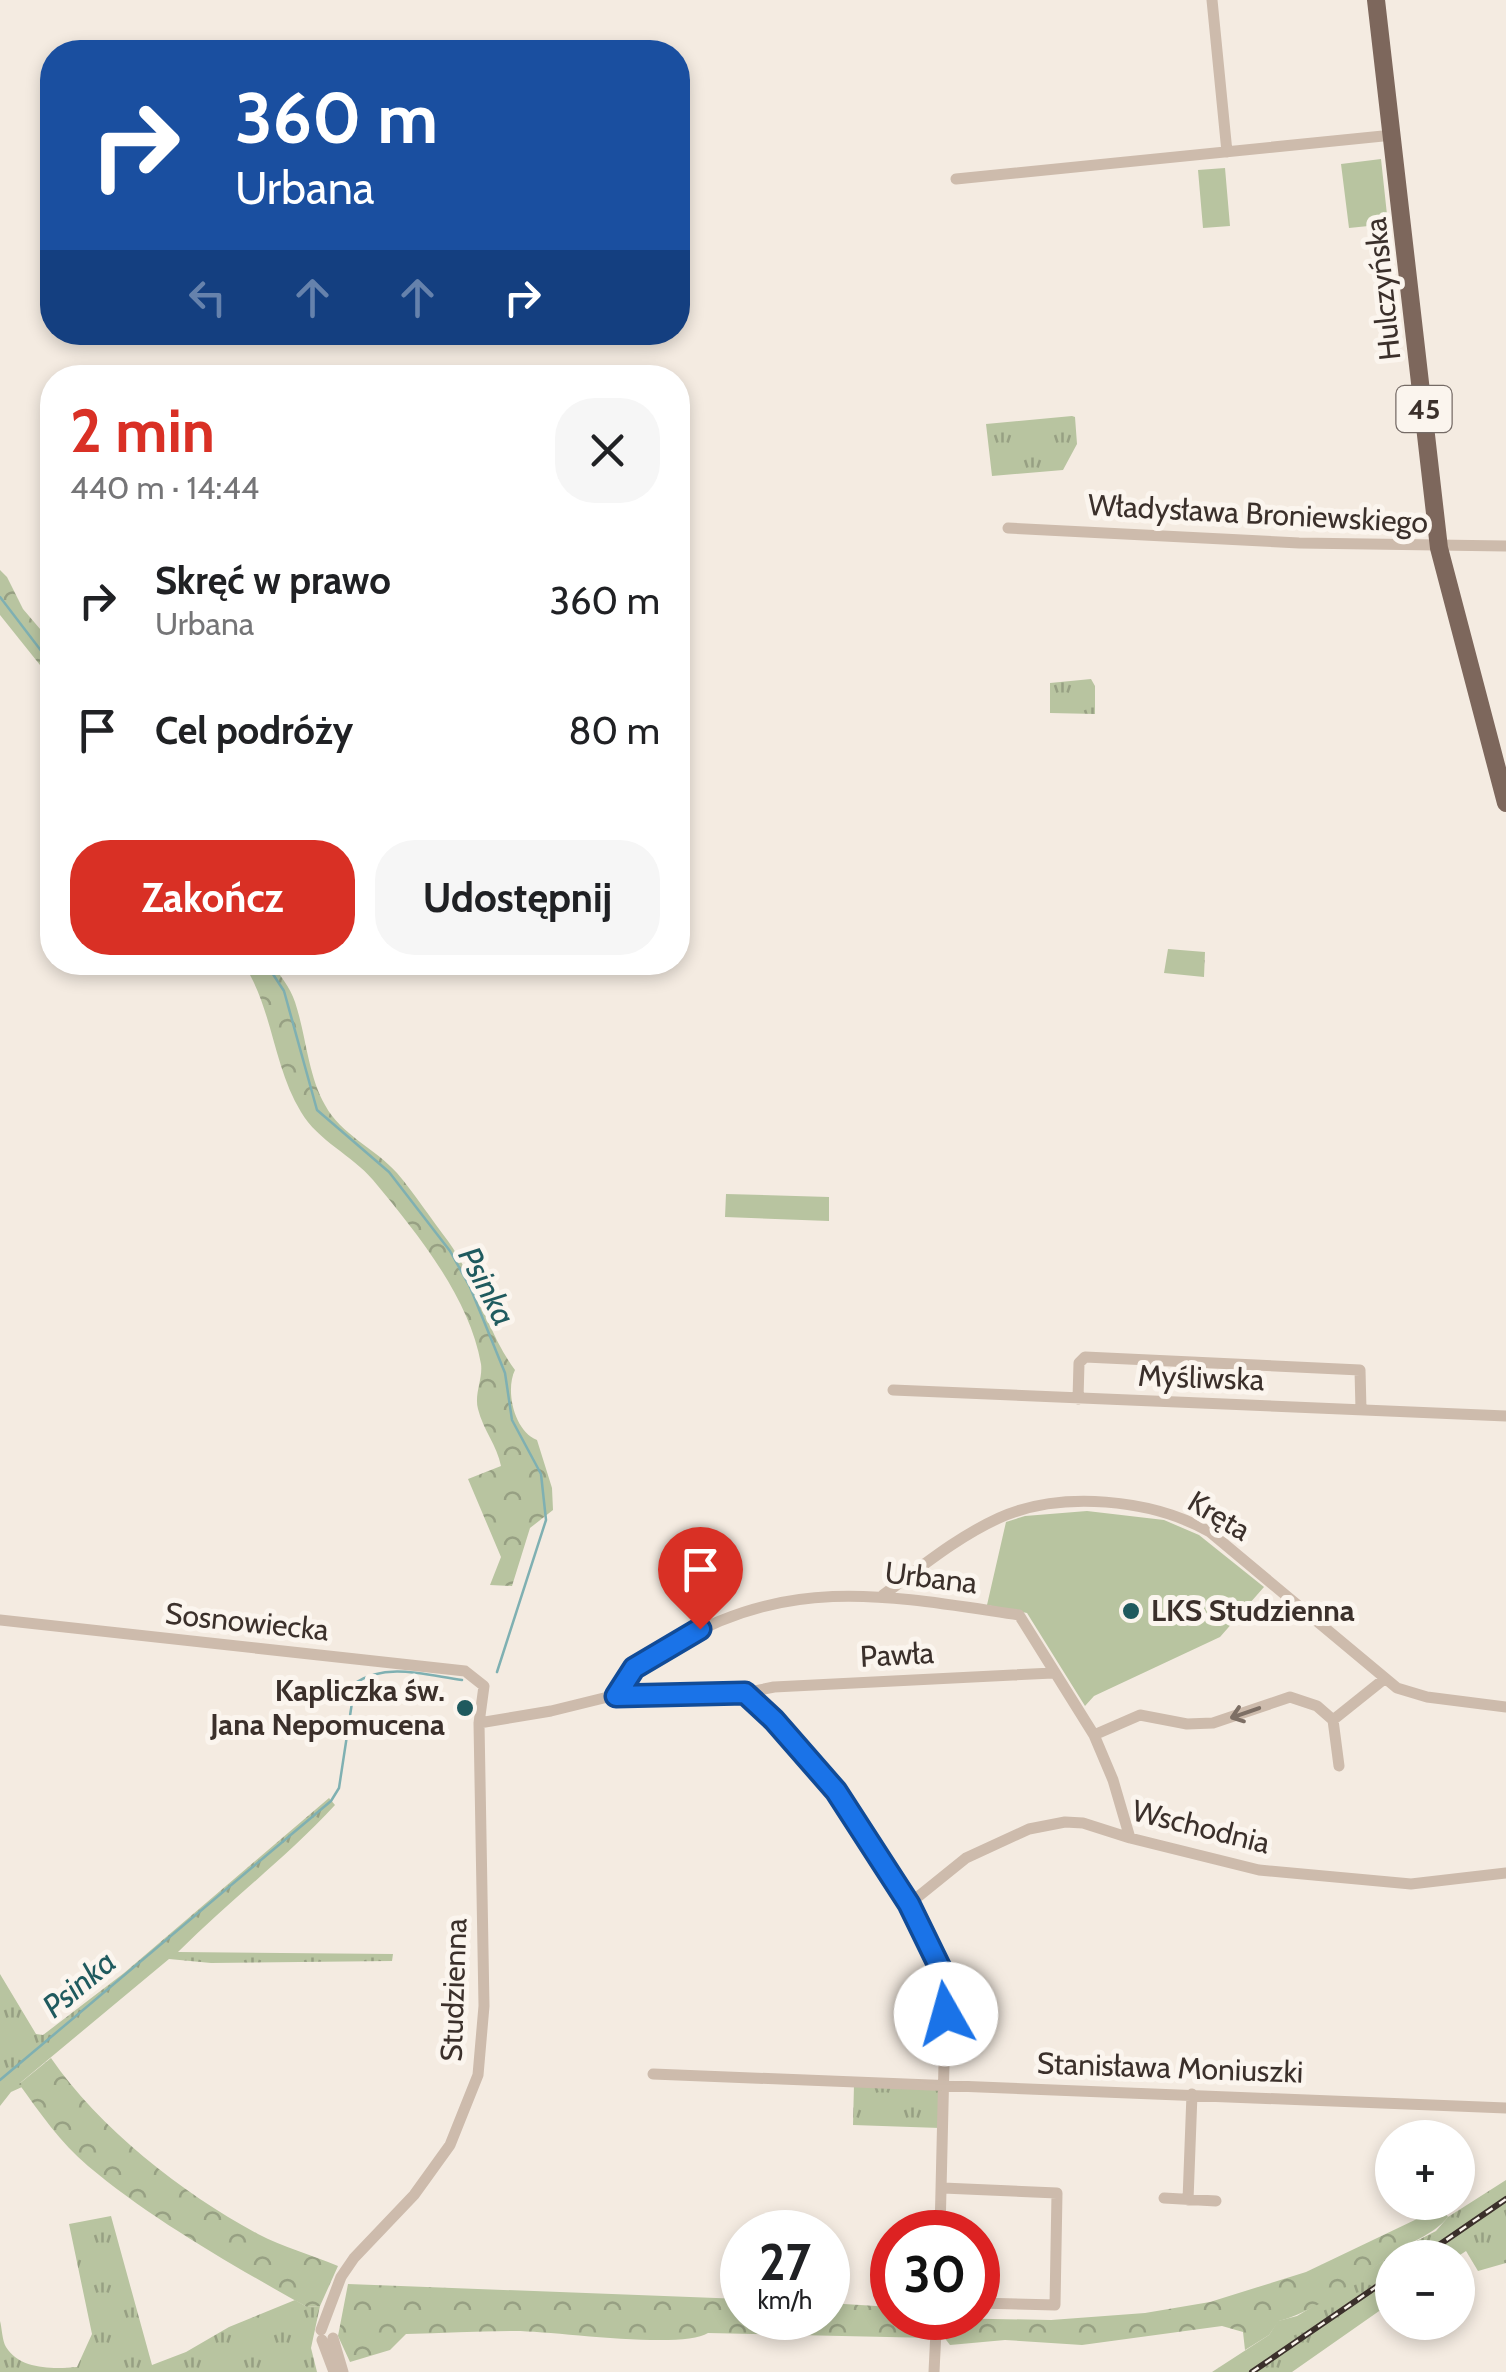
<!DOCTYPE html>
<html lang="pl">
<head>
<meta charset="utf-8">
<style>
  body { margin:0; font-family:Cabin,sans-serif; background:#f6f6f6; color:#202124; height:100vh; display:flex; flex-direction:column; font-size:38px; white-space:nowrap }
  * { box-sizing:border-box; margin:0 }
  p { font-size:32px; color:#757577 }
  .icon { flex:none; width:55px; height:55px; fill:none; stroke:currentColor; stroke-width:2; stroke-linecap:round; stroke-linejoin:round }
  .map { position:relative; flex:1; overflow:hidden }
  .details { position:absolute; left:40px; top:365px; width:650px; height:610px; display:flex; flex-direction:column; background:#fff; border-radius:40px; box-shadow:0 5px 15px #0003 }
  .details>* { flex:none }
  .hud { position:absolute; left:40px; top:40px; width:650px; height:305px; border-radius:40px; box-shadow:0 5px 15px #0003; background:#1a4fa0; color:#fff; overflow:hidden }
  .controls { position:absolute; left:1375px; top:2120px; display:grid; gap:20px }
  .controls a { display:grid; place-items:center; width:100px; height:100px; border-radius:50%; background:#fff; box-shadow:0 5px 15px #0003; font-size:50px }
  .speed { position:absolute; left:720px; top:2210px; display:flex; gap:20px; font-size:50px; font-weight:700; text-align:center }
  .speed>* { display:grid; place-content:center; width:130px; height:130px; border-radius:50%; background:#fff; box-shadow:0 5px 15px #0003; line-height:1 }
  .speed small { font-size:25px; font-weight:400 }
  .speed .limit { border:15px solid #d22; background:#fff; color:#111 }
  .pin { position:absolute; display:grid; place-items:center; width:85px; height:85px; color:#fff; margin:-102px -42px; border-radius:50% 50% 50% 0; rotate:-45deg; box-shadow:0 0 10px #0007 }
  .pin .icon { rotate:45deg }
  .me { position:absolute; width:110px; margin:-55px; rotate:353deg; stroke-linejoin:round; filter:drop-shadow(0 0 8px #0008) }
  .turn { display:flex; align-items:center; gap:35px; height:210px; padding:0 30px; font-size:45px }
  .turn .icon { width:130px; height:130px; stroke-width:2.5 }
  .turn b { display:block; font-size:70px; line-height:85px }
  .lanes { display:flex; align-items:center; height:95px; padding:0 30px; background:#0003; justify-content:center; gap:50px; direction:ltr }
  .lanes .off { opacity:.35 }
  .round { display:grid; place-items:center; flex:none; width:105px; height:105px; border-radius:40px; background:#f6f6f6 }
  .overview { display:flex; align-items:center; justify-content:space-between; height:170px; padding:0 30px }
  h1 { font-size:60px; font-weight:700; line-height:75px; color:#d93025 }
  .primary-button { display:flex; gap:20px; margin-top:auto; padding:20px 30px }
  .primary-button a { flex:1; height:115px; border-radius:40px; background:#d93025; color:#fff; font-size:40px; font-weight:700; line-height:115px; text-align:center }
  .primary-button a+a { background:#f6f6f6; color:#202124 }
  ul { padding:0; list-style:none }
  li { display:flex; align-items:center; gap:30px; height:130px; padding:0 30px }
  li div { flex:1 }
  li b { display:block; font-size:38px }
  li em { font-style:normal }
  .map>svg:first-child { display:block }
  .grass { fill:url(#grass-tufts) }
  .forest { fill:url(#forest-crowns) }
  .garden { fill:#b8c4a0 }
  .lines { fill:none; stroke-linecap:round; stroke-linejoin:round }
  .stream { stroke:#7fb0b2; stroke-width:2.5 }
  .street { stroke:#cdbbac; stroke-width:11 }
  .primary { stroke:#7d675c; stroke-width:18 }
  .rail-casing { stroke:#3b302b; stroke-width:6 }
  .rail { stroke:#fbf5ee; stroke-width:2.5; stroke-dasharray:8; stroke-linecap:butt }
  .oneway { stroke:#7d6f65 }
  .route-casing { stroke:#114b97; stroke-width:25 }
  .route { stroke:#1a73e8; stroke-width:18 }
  .poi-dot { fill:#1f5a5e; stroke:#fbf5ee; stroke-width:4 }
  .labels { text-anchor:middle; stroke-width:10; stroke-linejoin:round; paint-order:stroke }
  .shield { fill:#fbf5ee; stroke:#756b66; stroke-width:2.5 }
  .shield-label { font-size:28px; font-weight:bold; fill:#3b302b }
  .street-label { font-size:30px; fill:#3b302b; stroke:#fbf5ee }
  .poi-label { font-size:30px; font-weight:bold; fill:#3b302b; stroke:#fbf5ee; text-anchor:start }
  .water-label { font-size:32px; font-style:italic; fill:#1f5a5e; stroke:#fbf5ee }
</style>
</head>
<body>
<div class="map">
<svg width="1506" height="2372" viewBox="0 0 1506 2372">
  <defs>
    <pattern id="grass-tufts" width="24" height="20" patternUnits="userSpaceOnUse" patternTransform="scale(2.5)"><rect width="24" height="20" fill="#b8c4a0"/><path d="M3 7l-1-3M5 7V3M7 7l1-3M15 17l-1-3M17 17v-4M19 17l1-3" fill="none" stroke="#97a083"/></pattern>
    <pattern id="forest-crowns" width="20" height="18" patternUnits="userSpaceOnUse" patternTransform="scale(2.5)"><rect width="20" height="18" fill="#b8c4a0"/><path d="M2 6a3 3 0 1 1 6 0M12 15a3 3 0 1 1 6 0" fill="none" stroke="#97a083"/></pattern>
  </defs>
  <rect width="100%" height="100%" fill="#f4ebe1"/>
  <path class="grass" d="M1072,416L1075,417L1077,444L1063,470L992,476L986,424Z
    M1091,679L1095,686V714L1050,713V683Z
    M1168,949L1205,952L1204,977L1164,973Z
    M329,1798L335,1805C286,1858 229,1901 178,1952L393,1954L392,1961L211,1963L169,1959L20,2083L22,2087L11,2092L0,2106V1974L36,2034L43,2035L124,1973Z
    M854,2084L942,2088L940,2128L853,2125Z
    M1506,2180V2263L1478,2271L1466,2251L1457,2257L1392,2258V2302L1292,2372H1212L1269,2335L1278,2321L1297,2316L1329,2297L1399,2250L1436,2231L1448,2217Z
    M111,2216L152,2365L186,2352L229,2327L295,2300L307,2307L320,2306L311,2348L317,2372H0V2321C2,2328 2,2340 6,2347C20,2370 54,2369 77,2367L92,2334L69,2224Z"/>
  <path class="forest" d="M0,570L7,577L23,609L52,643V680L0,615Z
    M243,963H271C280,975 290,987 295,1002C306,1035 308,1075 325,1105C341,1135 375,1148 397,1173C415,1194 431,1219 448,1241C477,1281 486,1331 515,1370C505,1390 514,1431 537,1440L552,1488L553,1510L530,1528L512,1586L490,1585L501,1557L468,1479L501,1466C497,1445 483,1430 478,1409C474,1394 483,1379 481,1364C469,1296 416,1232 373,1180C352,1155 318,1141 301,1112C273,1066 273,1009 243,963Z
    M51,2058C99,2128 183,2194 258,2234C283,2247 312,2255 338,2266L320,2306L307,2307C235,2267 151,2219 88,2166C60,2142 40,2113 19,2084Z
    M1442,2207L1448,2217C1433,2235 1415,2239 1396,2252C1359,2277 1322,2309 1279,2321L1269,2335L1245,2350L1243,2332L1222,2326L1082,2345L1005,2340L950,2345L940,2332L941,2318L1051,2320L1145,2313L1210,2302L1306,2272Z
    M348,2284L742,2299V2318H828V2303L892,2307V2318H933V2338L708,2333C682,2350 554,2331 515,2331C479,2331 443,2333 406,2334L390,2350L350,2362L338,2336Z"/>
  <path class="garden" d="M1381,159L1388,224L1349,228L1341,164Z
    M1225,168L1230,226L1203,228L1198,170Z
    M726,1194L829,1197V1221L725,1217Z
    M1087,1511L1164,1520L1199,1535L1264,1587L1220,1637L1094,1696L1085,1706L1027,1613L987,1605L1006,1522L1025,1516Z"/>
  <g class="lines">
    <path class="stream" d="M0,597L52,665
      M265,962L284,991L317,1110L389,1172L450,1251L470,1287L505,1373L512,1420L541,1474L546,1520L497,1672
      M0,2080L331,1801L339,1788L355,1683C387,1662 426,1675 462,1680"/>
    <path class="street" d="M1212,0L1227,152
      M956,179L1393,135
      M1008,528L1299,543L1506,546
      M893,1390L1506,1416
      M1078,1399L1079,1363L1085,1357L1360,1370L1361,1410
      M883,1595C920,1568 957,1537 999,1518C1061,1490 1152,1499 1210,1532L1397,1688L1427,1697L1506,1707
      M0,1620L465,1671L484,1686L479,1723L484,2006L478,2075L450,2145L414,2195L354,2258L341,2277L321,2330
      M745,1693L774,1720L836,1791L909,1904L946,1980L940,2232
      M616,1695C636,1666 648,1660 678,1642C792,1574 897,1597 1019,1615L1094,1735L1113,1780L1130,1838
      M479,1723L551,1711L616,1695L745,1693L774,1687L1053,1673
      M1094,1735L1140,1715L1187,1724L1213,1723L1290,1697L1317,1706L1333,1720
      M1339,1766L1333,1720L1383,1680
      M909,1904L966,1858L1029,1829L1065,1822L1083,1823L1130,1838L1259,1870L1411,1884L1506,1873
      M653,2074L1506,2108
      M943,2188L1057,2193L1055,2305L978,2303
      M1164,2198L1216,2201
      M1188,2200L1192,2094
      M936,2321L937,2318
      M333,2338L343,2372
      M322,2340L334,2372
      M934,2372L936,2331"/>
    <path class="primary" d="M1376,0L1439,548L1506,803"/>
    <defs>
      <path id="rail" d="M1420,2258L1506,2199
        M1252,2372L1392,2276"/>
    </defs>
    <use href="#rail" class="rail-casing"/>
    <use href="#rail" class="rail"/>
  </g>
  <defs><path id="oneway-shaft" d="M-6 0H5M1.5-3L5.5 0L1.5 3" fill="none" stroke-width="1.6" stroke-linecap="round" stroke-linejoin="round" transform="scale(2.5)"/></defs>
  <use class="oneway" href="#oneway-shaft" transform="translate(1245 1713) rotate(161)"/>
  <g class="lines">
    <defs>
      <path id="route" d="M700,1629L634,1668L616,1696L745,1693L774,1720L836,1791L909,1904L946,1980V2014"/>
    </defs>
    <use href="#route" class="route-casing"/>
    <use href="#route" class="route"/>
  </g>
  <g class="poi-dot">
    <circle cx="1131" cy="1611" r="10"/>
    <circle cx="465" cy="1708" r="10"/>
  </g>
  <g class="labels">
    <rect class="shield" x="1396.5" y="386" width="55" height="46" rx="8"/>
    <g class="shield-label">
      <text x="1424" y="419">45</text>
    </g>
    <g class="street-label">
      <text transform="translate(1383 289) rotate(-96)" y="10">Hulczyńska</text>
      <text transform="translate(1258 514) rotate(3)" y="10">Władysława Broniewskiego</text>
      <text transform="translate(1201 1378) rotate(2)" y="10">Myśliwska</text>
      <text transform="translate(1219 1516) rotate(31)" y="10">Kręta</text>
      <text transform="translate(931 1578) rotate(7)" y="10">Urbana</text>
      <text transform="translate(247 1622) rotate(6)" y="10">Sosnowiecka</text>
      <text transform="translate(897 1655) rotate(-3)" y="10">Pawła</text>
      <text transform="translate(1201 1827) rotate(14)" y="10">Wschodnia</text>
      <text transform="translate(454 1990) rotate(-88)" y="10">Studzienna</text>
      <text transform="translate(1170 2068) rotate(2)" y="10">Stanisława Moniuszki</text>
    </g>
    <g class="poi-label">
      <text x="1151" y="1621">LKS Studzienna</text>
      <text x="445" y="1701" text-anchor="end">Kapliczka św.<tspan x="445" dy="34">Jana Nepomucena</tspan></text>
    </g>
    <g class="water-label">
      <text transform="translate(487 1286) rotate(62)" y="11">Psinka</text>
      <text transform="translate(79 1984) rotate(-40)" y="11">Psinka</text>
    </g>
  </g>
</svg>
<div class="controls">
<a>+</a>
<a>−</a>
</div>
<div class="speed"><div>27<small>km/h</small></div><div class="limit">30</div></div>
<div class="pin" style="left:700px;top:1629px;background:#d93025"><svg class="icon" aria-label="arrive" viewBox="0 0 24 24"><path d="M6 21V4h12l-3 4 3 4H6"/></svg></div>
<svg class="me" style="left:946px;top:2014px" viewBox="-20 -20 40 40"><circle r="19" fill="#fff"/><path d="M0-13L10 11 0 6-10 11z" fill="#1a73e8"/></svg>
<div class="hud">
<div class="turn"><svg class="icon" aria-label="right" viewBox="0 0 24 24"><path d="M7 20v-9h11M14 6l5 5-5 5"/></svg><div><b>360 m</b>Urbana</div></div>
<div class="lanes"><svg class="icon off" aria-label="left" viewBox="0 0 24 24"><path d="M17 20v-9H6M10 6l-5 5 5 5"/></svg><svg class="icon off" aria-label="ahead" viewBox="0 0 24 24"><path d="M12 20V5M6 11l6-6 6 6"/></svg><svg class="icon off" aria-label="ahead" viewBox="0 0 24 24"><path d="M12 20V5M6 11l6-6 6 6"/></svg><svg class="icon" aria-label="right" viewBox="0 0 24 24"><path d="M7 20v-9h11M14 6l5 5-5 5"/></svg></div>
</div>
<section class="details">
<div class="overview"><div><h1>2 min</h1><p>440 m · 14:44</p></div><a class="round"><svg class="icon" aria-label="close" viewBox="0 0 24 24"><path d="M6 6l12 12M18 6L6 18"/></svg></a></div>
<ul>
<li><svg class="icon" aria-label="right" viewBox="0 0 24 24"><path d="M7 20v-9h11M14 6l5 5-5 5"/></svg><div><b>Skręć w prawo</b><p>Urbana</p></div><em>360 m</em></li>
<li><svg class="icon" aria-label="arrive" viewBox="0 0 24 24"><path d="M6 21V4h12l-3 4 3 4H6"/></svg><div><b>Cel podróży</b></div><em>80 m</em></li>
</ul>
<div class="primary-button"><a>Zakończ</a><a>Udostępnij</a></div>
</section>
</div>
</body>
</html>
